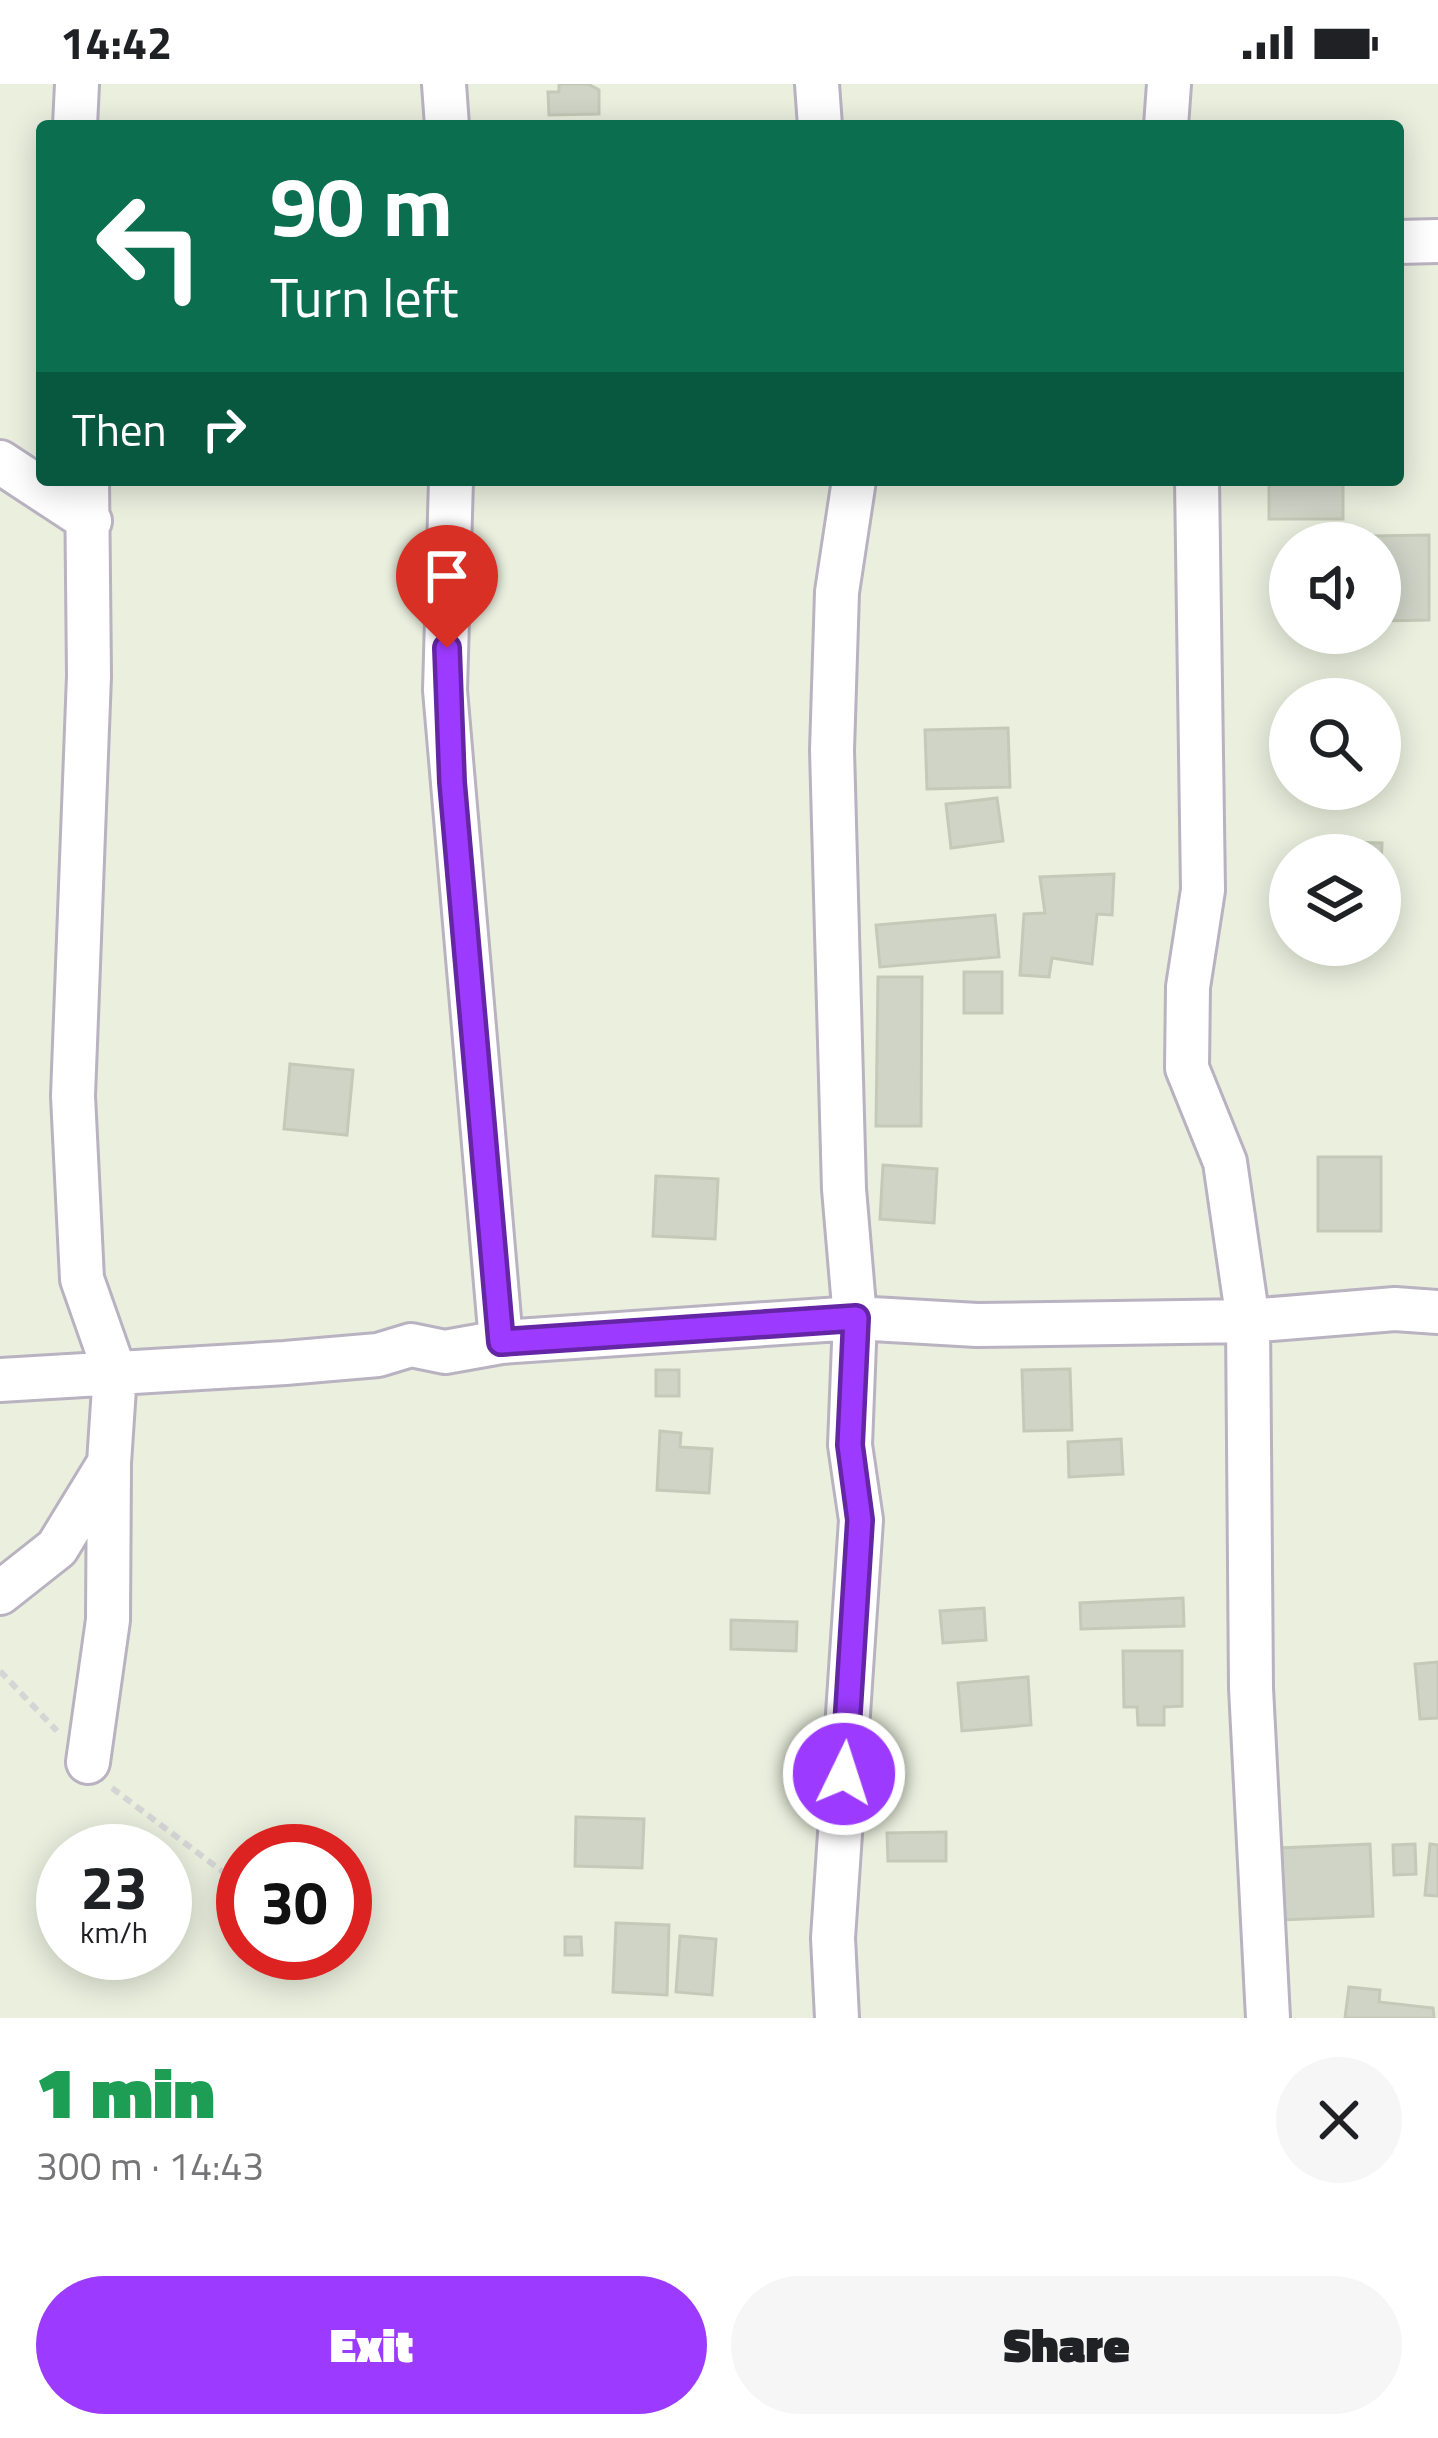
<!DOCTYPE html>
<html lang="en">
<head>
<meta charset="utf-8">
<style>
  body { margin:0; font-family:"Titillium Web",sans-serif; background:#f6f6f6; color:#202124; height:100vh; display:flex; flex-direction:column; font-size:45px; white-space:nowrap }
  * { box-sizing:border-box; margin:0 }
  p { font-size:39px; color:#757577 }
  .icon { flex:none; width:66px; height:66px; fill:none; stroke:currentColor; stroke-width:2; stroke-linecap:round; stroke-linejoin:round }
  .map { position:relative; height:1934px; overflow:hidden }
  .drawer { display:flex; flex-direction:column; background:#fff; flex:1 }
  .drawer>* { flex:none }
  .hud { position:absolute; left:36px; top:36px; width:1368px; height:366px; border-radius:12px; box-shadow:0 6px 30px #0003; background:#0b6e4f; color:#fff; overflow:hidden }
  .controls { position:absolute; left:1269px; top:438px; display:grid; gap:24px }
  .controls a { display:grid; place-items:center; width:132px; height:132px; border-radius:50%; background:#fff; box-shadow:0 6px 30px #0003; font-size:60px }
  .speed { position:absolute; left:36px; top:1740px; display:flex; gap:24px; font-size:60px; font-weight:700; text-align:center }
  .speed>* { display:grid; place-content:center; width:156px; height:156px; border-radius:50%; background:#fff; box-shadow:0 6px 30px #0003; line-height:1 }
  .speed small { font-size:30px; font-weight:400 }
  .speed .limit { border:18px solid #d22; background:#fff; color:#111 }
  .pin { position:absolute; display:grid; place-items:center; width:102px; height:102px; color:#fff; margin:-123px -51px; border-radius:50% 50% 50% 0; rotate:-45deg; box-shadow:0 0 12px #0007 }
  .pin .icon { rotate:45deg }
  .me { position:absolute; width:132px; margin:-66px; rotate:4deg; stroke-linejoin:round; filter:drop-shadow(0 0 9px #0008) }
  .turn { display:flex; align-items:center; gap:42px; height:252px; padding:0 36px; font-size:54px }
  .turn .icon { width:156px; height:156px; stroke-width:2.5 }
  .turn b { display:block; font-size:84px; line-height:102px }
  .then { display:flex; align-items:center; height:114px; padding:0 36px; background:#0003; gap:24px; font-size:45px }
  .round { display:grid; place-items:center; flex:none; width:126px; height:126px; border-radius:63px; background:#f6f6f6 }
  .summary { display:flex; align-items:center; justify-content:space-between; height:204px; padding:0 36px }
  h1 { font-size:72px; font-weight:800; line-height:90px; color:#1e9e55 }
  .primary-button { display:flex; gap:24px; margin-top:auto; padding:24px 36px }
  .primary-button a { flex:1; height:138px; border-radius:72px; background:#9c3bff; color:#fff; font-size:48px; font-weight:800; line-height:138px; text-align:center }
  .primary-button a+a { background:#f6f6f6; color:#202124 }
  .status { display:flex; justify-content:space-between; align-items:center; height:84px; padding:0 60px; background:#fff; direction:ltr }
  .status svg { height:33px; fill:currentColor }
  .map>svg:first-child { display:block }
  .building { fill:#d0d4c7; stroke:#c4cab7; stroke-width:3 }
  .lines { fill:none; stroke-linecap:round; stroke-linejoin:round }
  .minor-casing { stroke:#b9b2c1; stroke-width:48 }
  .path { stroke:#d5d5d5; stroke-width:6; stroke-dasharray:9 6; stroke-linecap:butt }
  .minor { stroke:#fff; stroke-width:42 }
  .route-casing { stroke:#6526a6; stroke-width:30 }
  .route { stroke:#9c3bff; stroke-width:21 }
</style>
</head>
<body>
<div class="status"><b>14:42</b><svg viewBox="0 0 49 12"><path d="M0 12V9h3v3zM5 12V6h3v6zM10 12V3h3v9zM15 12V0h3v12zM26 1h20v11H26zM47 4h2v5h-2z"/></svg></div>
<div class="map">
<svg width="1438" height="1934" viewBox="0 0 1438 1934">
  <rect width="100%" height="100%" fill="#eaefde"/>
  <path class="building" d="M559,0H588L599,6V30L549,31L548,8H559Z
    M1269,396H1343V435H1269Z
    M1429,451V536L1380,537V459L1375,452Z
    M1008,644L1010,703L927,705L925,646Z
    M997,714L1003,757L951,764L946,720Z
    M1311,757L1382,759L1380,811V771H1311Z
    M1114,790L1112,831L1097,830L1092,880L1052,874L1049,893L1020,891L1024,830L1045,829L1040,793Z
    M995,831L999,873L880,883L876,841Z
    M964,888H1002V929H964Z
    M878,893H922L921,1042H876Z
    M290,980L353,986L347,1051L284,1045Z
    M1318,1073H1381V1147H1318Z
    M883,1081L937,1085L934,1139L880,1135Z
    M656,1092L718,1095L715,1155L653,1152Z
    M1070,1285L1072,1346L1024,1347L1022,1286Z
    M656,1286H679V1312H656Z
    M660,1347L681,1349L680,1363L712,1365L709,1409L657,1406Z
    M1121,1355L1123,1390L1069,1393L1068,1358Z
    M1183,1514L1184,1542L1081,1545L1080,1519Z
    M984,1524L986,1556L943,1559L940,1527Z
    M731,1536L797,1538L796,1567L731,1565Z
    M1123,1567H1182V1622L1164,1623V1641H1138L1137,1623H1124Z
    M1438,1578V1634L1420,1635L1415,1580Z
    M1028,1593L1031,1641L962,1647L958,1599Z
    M576,1733L644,1735L642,1784L575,1782Z
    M946,1748V1777H888L887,1749Z
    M1370,1760L1373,1832L1282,1836L1279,1764Z
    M1415,1760L1416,1790L1394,1791L1393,1761Z
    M1430,1760L1438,1761V1812L1425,1811Z
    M616,1839L669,1841L667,1911L613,1908Z
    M680,1852L716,1855L712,1911L676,1908Z
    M565,1853H581L582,1871H565Z
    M1349,1903L1380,1906L1379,1918L1433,1924L1434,1934H1345Z"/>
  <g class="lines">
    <defs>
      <path id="minor" d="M444,0L447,42
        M817,0L820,42
        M75,42L77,0
        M1166,42L1169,0
        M1398,158L1438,157
        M0,378L90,437
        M451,396L445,606L501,1258
        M1197,396L1203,806L1188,903L1187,984L1225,1078L1248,1237L1251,1604L1268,1934
        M0,1296L285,1279L378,1271L411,1261L445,1268L501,1258L855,1234L977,1241L1248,1237L1395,1225L1438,1228
        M0,1509L57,1464L109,1379L115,1289L82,1195L73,1012L89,592L87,396
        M88,1678L108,1536L109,1381
        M837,1934L833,1854L861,1436L850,1361L855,1234L844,1105L832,666L837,508L854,396"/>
    </defs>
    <use href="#minor" class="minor-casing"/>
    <path class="path" d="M0,1587L57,1647
      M112,1704L243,1803"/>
    <use href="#minor" class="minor"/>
  </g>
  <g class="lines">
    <defs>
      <path id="route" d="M447,564L452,698L501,1258L856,1234L850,1361L860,1436L844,1690"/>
    </defs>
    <use href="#route" class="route-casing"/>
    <use href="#route" class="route"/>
  </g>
</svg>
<div class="controls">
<a><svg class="icon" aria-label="sound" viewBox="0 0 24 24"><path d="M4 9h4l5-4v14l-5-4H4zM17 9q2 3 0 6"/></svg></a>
<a><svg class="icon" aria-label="search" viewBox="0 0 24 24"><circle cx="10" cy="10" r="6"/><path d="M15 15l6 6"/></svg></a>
<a><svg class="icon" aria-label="layers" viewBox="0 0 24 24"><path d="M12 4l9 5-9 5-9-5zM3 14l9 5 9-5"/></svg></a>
</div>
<div class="speed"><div>23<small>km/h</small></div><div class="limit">30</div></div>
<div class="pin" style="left:447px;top:564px;background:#d93025"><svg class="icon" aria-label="arrive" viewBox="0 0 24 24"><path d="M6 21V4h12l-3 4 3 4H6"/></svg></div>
<svg class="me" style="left:844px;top:1690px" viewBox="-20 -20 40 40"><circle r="17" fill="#9c3bff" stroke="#fff" stroke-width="3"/><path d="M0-11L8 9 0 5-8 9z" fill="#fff"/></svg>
<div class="hud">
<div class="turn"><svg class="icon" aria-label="left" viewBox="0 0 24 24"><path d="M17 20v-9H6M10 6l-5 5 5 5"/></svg><div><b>90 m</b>Turn left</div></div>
<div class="then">Then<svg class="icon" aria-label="right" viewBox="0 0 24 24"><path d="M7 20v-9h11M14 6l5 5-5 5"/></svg></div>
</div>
</div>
<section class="drawer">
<div class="summary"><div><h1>1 min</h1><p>300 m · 14:43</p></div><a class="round"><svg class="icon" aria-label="close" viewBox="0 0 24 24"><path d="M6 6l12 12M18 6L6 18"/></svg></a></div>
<div class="primary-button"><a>Exit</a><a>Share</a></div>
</section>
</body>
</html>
